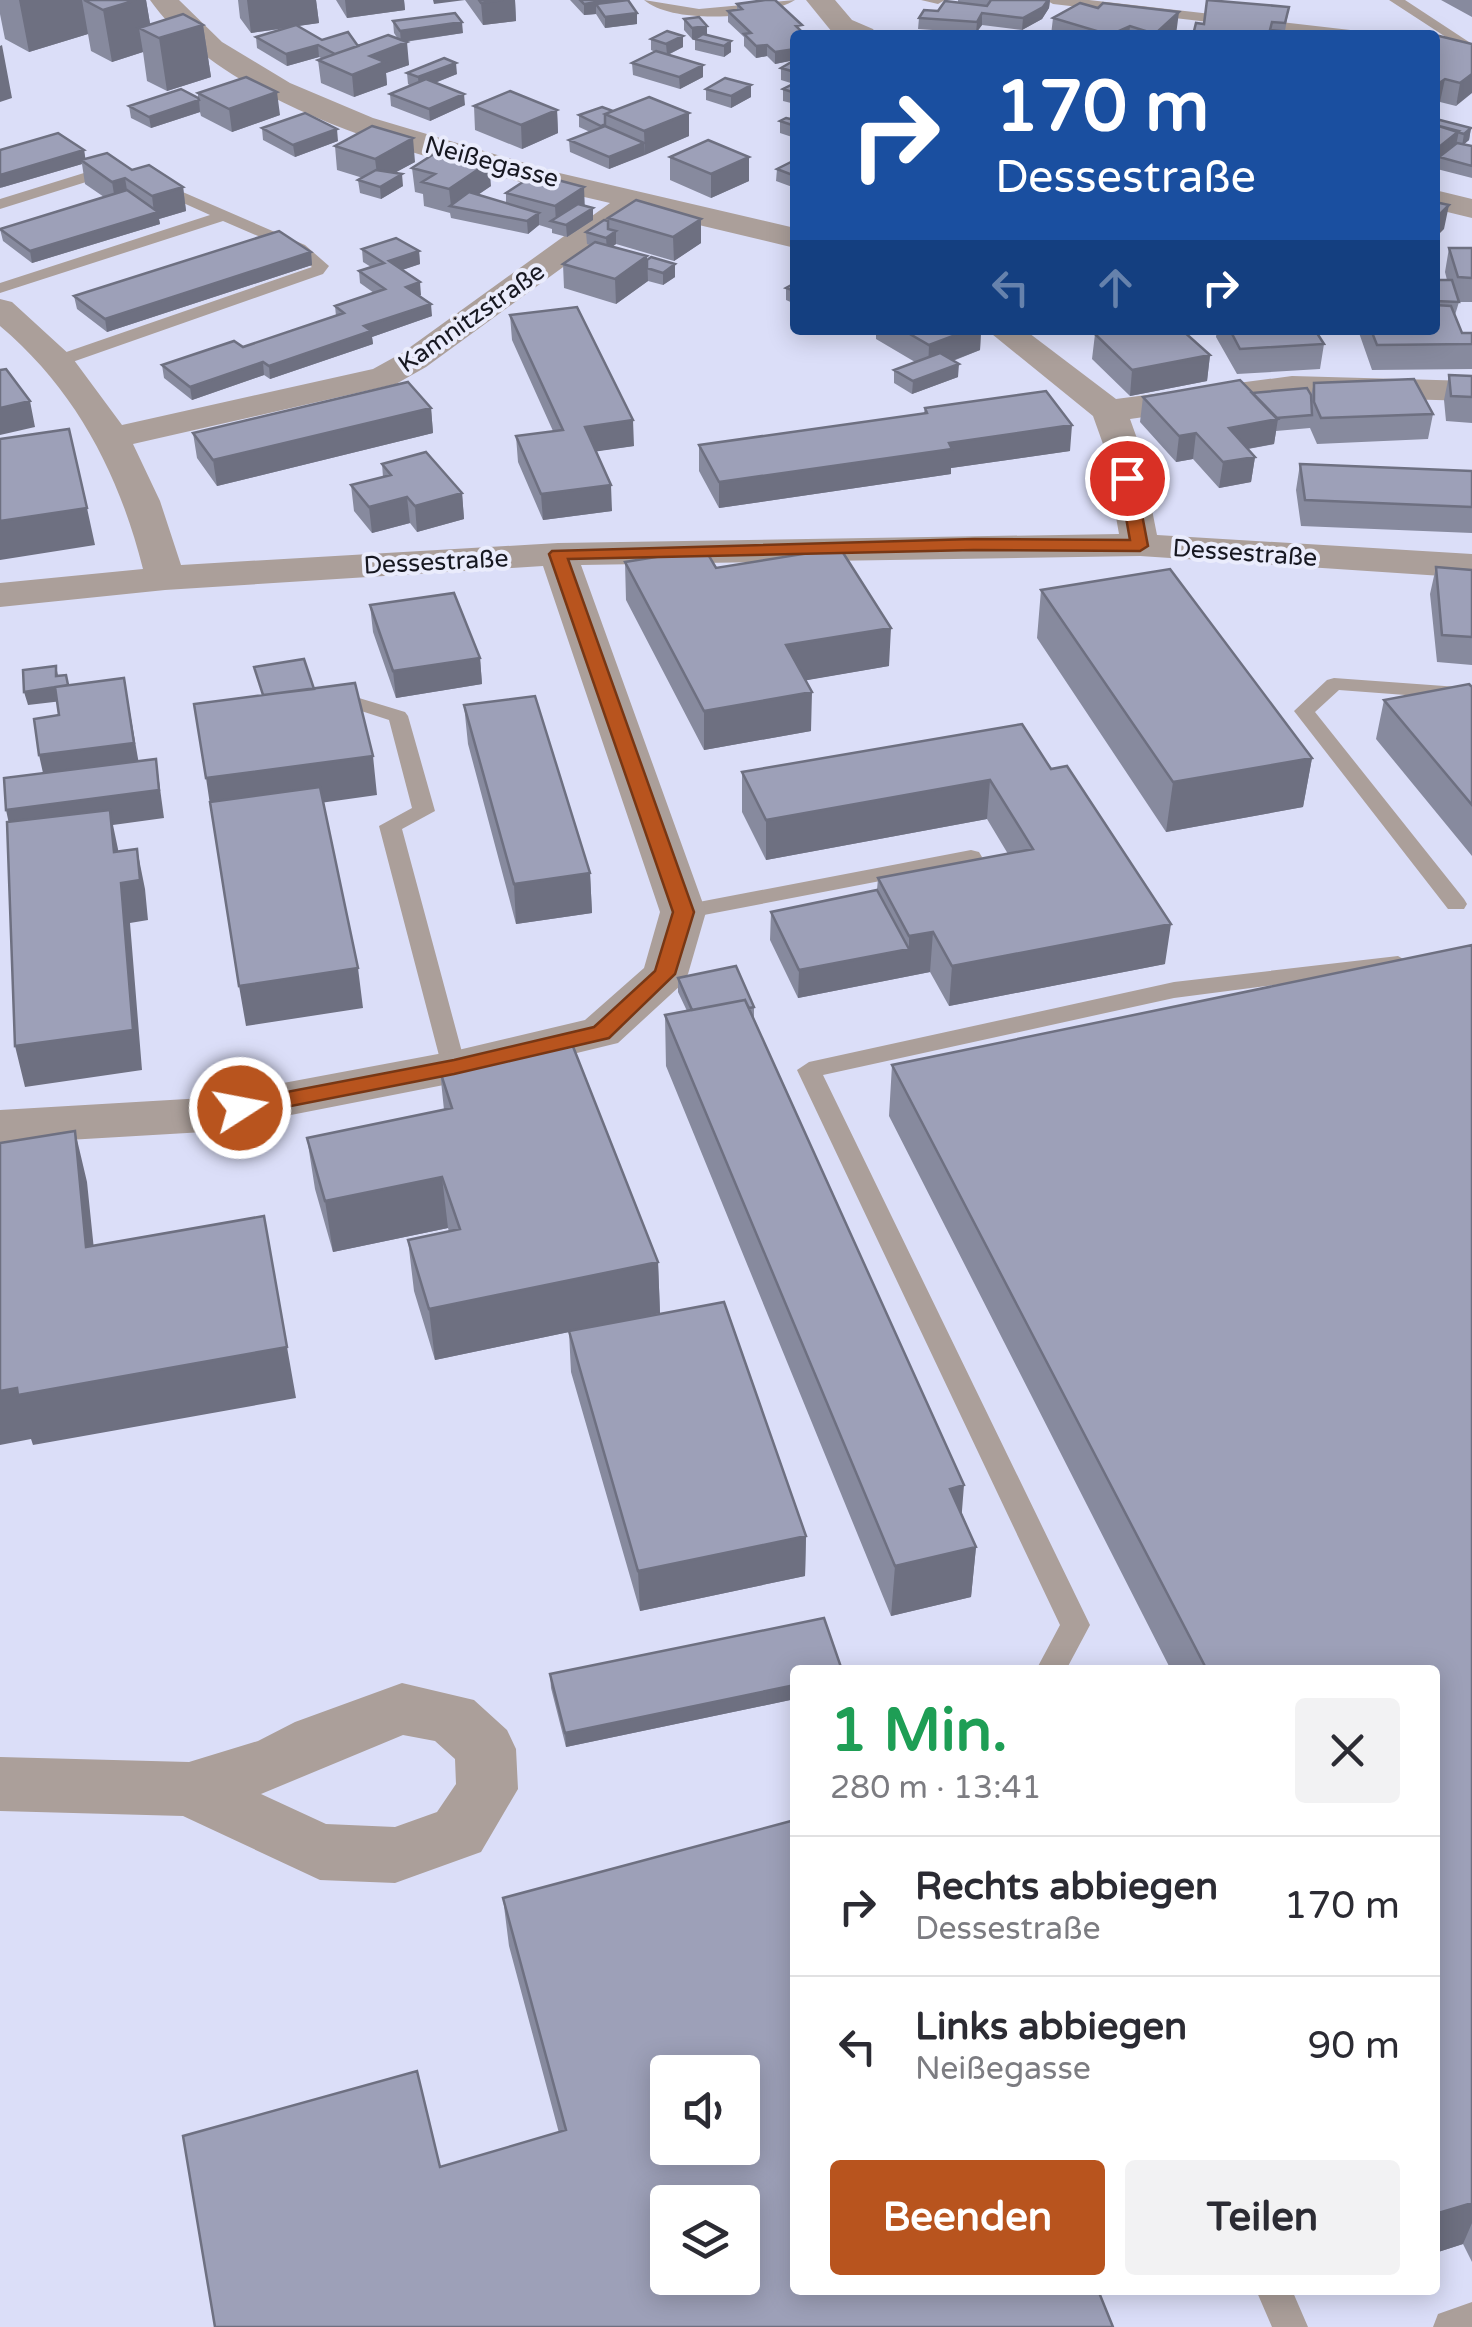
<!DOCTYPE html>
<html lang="de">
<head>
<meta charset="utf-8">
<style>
  body { margin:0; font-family:"Varela Round",sans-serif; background:#f2f2f3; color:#2b2b33; height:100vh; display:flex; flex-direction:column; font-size:38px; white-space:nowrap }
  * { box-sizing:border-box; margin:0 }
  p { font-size:32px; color:#7c7c81 }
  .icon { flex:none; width:55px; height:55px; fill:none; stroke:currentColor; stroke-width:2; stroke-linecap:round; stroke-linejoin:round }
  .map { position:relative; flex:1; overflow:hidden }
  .panel { position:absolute; left:790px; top:1665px; width:650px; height:630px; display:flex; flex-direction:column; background:#fff; border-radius:10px; box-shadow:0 5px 25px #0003 }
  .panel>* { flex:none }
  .guide { position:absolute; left:790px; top:30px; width:650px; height:305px; border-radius:10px; box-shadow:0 5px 25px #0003; background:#1a4fa0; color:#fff; overflow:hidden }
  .tools { position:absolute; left:650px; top:2055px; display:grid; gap:20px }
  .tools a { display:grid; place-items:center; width:110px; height:110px; border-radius:10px; background:#fff; box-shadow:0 5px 25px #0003; font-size:50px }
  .pin { position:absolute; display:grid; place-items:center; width:85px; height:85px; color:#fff; margin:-42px; border:5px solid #fff; border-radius:50%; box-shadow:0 2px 10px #0007 }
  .me { position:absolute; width:110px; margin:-55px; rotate:79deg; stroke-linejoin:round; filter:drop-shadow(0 0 8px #0008) }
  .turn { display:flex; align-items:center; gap:35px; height:210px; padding:0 40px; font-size:45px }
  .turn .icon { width:130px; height:130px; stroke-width:2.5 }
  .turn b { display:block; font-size:70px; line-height:85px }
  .lanes { display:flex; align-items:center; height:95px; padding:0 40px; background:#0003; justify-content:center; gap:50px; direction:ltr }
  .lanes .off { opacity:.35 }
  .round { display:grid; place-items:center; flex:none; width:105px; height:105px; border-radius:10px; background:#f2f2f3 }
  .summary { display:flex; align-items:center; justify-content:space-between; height:170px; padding:0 40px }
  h1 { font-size:60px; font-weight:800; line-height:75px; color:#1e9e55 }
  .primary-button { display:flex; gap:20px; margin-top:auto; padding:20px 40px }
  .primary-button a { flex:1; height:115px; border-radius:10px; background:#b8541e; color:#fff; font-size:40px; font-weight:800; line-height:115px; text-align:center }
  .primary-button a+a { background:#f2f2f3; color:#2b2b33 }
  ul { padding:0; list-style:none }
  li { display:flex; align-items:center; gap:30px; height:140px; padding:0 40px; border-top:2px solid #e1e1e2 }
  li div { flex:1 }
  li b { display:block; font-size:38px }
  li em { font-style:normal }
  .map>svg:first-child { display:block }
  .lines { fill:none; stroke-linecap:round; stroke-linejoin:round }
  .lane { fill:#ab9f9a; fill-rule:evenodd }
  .street { fill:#ab9f9a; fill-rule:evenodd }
  .wall { fill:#878a9e }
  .shaded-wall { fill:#6e7081 }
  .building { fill:#9da0b8; stroke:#6e7081; stroke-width:2.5; fill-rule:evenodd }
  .route { fill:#b8541e; stroke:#783714; stroke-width:2.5 }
  .labels { text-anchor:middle; stroke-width:8; stroke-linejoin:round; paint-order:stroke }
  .far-street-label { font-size:25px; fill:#171821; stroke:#eaecfc }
</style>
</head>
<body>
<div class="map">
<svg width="1472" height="2327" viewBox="0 0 1472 2327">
  <rect width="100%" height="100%" fill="#dbdef8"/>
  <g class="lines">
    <path class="lane" d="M644,0L699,9L795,0C765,19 673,25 644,0Z
      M921,0H945L938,4Z
      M1046,0H1089L1359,31L1366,35H1322L1053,4Z
      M1389,0H1405L1472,44V54Z
      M113,164L118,166V172L0,209V199Z
      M155,180L305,245L329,266L323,274L61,366H49V358L312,267L293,251L223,221L0,293V283L210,215L150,188V182Z
      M1334,678L1472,688V700L1339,690L1315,712L1464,899L1467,904L1464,909H1448L1294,711L1327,680Z
      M359,698L405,712L408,716L435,811L402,829L466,1067L454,1075L442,1067L379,826L412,808L389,720L352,708L349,704L352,700Z
      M971,850L979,852L982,857L979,862L683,919L672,912L683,905Z
      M1398,956L1410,963L1406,968L1174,998L823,1075L1090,1625L1066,1670H1036L1060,1625L797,1070L809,1062L1174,982Z
      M1256,2290H1292L1308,2327H1272Z
      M1472,2302V2327H1433L1438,2314Z"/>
    <path class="street" d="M150,0H179L222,42L290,83L373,118L555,172L795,228V248L640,211L426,367L396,384L133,444L160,501L181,565L558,543L1119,534L1103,444L1093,416L987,330H1025L1116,399L1292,376L1472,381V401L1292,396L1130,419L1139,444L1157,535L1472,554V578L1140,556L581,565L706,912L688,974L681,985L618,1043L454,1083L204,1132L0,1144V1110L204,1098L454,1051L585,1020L644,968L660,912L543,566L165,590L0,607V583L143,569C119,474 76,390 0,326V299L12,302L71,356L122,425L373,369L402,353L610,203C471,170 237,122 150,0Z
      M806,0H835L852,20L873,29L877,35L832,32Z
      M1435,190L1472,199V218L1435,209Z
      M402,1683L474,1700L507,1730L516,1749L518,1789L481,1852L395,1883L320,1880L183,1816L0,1811V1757L189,1762L258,1741L295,1722ZM403,1735L435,1741L455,1759L456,1784L437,1812L395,1827L326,1824L261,1794Z"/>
  </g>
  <path class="wall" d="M0,0H146L150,24L203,25L211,77L167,91L147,81L143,52L112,62L91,51L88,34L29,52L5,39L0,14Z
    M238,0H316L319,23L297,26L322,40L358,46L398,39L394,33L393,21L463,33L405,42L409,65L386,73L387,85L354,97L321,83L318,60L323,59L319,57L287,66L257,48L256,37L288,28L251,33L240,18Z
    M336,0H404L405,10L347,18Z
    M465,0H515L516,21L483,25Z
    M570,0H626L637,13V24L605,28L596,14L584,15Z
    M958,0H1050L1049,8L1042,19L1022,30L982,25L976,33L918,29L919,18L958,2Z
    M1441,0H1472V17Z
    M1080,3L1177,35H1051L1053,18Z
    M737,4L795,35V108H791V103L783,101V89L794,84L781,80V68L794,60L775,64L767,56L756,58L744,46V37L728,22V11L737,10Z
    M1289,7L1285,31L1204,24Z
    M684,19L707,35L731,41V52L724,57L695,50V39H692L684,30Z
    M1435,35L1472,44L1456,106L1440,102L1435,106Z
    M651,39L683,47L668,55L703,77L680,89L633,75L632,63L655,52L651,50Z
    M407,73L457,74L435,83L465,105L430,121L391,106L390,94L411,86L408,84Z
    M751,85V97L731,108L706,100V89Z
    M198,93L280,115L232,132L201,116L200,112L151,128L131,118L129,106L198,98Z
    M474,106L557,110L558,133L522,149L475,130Z
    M613,111L689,113V136L609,169L570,152L569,140L590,132L579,127V115Z
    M795,115V138L780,133V121L794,120Z
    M1435,120L1471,128L1469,140L1464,144L1472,146V178L1437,169L1435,170Z
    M262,128L338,141L295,157L263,140Z
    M335,146L415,162L394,173L403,186L381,199L360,193L358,180L363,178L337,170Z
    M84,150L85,159L132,170L183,187L186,211L159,219L160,224L32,263L3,241L0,229L104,197L85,184L82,164L0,188Z
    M670,157L749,181L711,198L670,180Z
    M795,160V188L776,181L777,169Z
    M412,168L491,186L477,195L506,204V193L585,206L593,220L567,237L552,233V229L539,225L528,234L451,218L450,213L424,206L423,194L415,192Z
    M795,189V204L792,203V190Z
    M608,218L701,243L674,261L616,244L612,247L647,256V260L675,277L663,285L648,281L616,304L564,288L563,264L590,245L587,244L586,232L608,221Z
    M1449,248H1472V302H1459L1455,315L1462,333H1472V369L1372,370L1358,330H1435V280H1447L1445,272Z
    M362,249L419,251L420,264L402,270L421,295L419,296L432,316L372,337L373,344L270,379L264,375L192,400L164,378L162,365L243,347L336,316L335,306L374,293L360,283L359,271L371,267L363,262Z
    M311,252L312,265L107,332L77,309L74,296Z
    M795,283V304L786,300V288Z
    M510,315L634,446L596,451L612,511L543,520L518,462L516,436L553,431L512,340Z
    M876,330H981L980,350L953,361L958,377L912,394L894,383V370L915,362L876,339Z
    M1113,330H1182L1210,355L1207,381L1130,396L1092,359L1095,334L1114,331Z
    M1217,330H1315L1324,344L1320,369L1237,374L1216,337Z
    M1449,375L1472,376V423L1446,421L1444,400Z
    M1314,383L1433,414L1428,439L1317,444L1310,428L1276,431L1274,444L1248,449L1255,457L1251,482L1219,488L1193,459L1176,462L1140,422L1143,397L1252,393L1311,395Z
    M431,408L433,433L217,486L197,458L193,433Z
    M925,408L1070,451L951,468V474L719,508L699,471V445L924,413Z
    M382,464L462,493L464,519L417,532L410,523L372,533L354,511L351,485L383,477Z
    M1300,464L1472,471V533L1301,526L1296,490Z
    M625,562L716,568L889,666L806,680L811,731L704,750L626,600Z
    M1436,567L1472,570V665L1437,662L1430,594Z
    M1041,590L1312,758L1303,807L1166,832L1037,638Z
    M370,605L480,658L482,684L396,698L373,632Z
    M1472,687V856L1376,739L1384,700Z
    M464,705L590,873L592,913L516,924L468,744Z
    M1022,724L1165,964L949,1006L930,972L798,998L770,940L771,912L877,890L878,878L1008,854L987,819L766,860L742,812V772Z
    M1472,945V2262L1463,2244L1435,2253V1670H1171L889,1116L892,1065Z
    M678,978L754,1007V1019L976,1547L971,1597L891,1616L666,1066L665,1015L687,1011L678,992Z
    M440,1071L658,1262L660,1313L596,1326L806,1536L805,1576L640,1611L571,1372L569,1332L435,1360L414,1291L408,1240L449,1232L448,1228L333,1252L315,1189L307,1138L444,1110Z
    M795,1670V1699L566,1747L551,1688L550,1674Z
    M503,1898L795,2290L440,2167L559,2133L509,1946Z"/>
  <path class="shaded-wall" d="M19,0H82L88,34L29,52Z
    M136,0H146L152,35L139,28L143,52L112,62L103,10Z
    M247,0H316L319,23L251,33Z
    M345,0H404L405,10L347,18Z
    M433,0H465L434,4Z
    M503,0H515L516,21L483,25L481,3Z
    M611,0H626L596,4V14L584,15V4Z
    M1048,0H1050L1049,8L1042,19L1022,30L1023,18Z
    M1179,12L1176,35H1155V34Z
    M637,13V24L605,28V17Z
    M982,13V25L976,33L977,22Z
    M462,22L463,33L401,42L400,31Z
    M203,25L211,77L167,91L159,38Z
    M707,26V37L692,39V28Z
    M1130,26L1129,35H1113Z
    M683,36V47L667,55L666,44Z
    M731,41V52L724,57V46Z
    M407,42L409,65L386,73L387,85L354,97L352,75L370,56Z
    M2,45L12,98L0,102V46Z
    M318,45L319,57L287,66L286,54Z
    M767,45V56L756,58V46Z
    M795,49V60L775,64V52Z
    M456,63L457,74L419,89L418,77Z
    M703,65V77L680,89L679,77Z
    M1472,74V93L1456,106L1460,83Z
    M1445,79L1440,102L1435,106V86Z
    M751,85V97L731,108V96Z
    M277,92L280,115L232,132L229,109Z
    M464,94L465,105L430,121L429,109Z
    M199,100L200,112L151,128L149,117Z
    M557,110L558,133L522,149L521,125Z
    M689,113V136L645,155L644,131Z
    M1471,128L1469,140L1462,146L1464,134Z
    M337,129L338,141L295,157L293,145Z
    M1459,131L1454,155L1439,157L1437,169L1435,170L1439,147Z
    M413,138L415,162L378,182L375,159Z
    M644,143L645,155L609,169V157Z
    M84,150L86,162L81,160L82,164L0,188V175Z
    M749,157V181L711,198V174Z
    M489,162L491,186L459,208L451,206L449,189Z
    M402,174L403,186L381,199L380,187Z
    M125,178L129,202L116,206L112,182Z
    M183,187L186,211L159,219L160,224L32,263L30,251L154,213L152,196Z
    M584,187L585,211L556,222L555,206Z
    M1449,205L1444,229L1435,238V219Z
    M593,208V220L567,237L566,225Z
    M539,213V225L528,234L527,221Z
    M701,219V243L674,261L673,237Z
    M616,231V244L607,250L606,238Z
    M419,251L420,264L390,274L389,261Z
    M311,252L312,265L107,332L105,319Z
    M647,256L648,281L616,304L615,279Z
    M675,264V277L663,285V273Z
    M420,282L421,295L407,299L406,287Z
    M431,304L432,316L372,337L373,344L270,379L269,366L364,326Z
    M969,330H981L980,350L928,370L929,345Z
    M1210,355L1207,381L1130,396L1132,370Z
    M263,362L264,375L192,400L190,387Z
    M959,364L958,377L912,394L913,381Z
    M30,401L35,427L0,435V408Z
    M431,408L433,433L217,486L213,460Z
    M1278,419L1274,444L1225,453L1229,428Z
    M633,420L634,446L586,453L585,427Z
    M1072,425L1070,451L951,468V474L719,508V482L949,443Z
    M1196,433L1193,459L1176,462L1179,436Z
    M1255,457L1251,482L1219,488L1223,462Z
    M611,485L612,511L543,520L541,494Z
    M462,493L464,519L417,532L415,506Z
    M407,497L410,523L372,533L369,507Z
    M87,508L95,545L0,560V521Z
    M891,628L889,666L785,684L786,645Z
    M480,658L482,684L396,698L393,671Z
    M56,666L59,680L71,700L28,705L24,692Z
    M124,678L140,770L45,782L39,755Z
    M812,692L811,731L704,750V711Z
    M373,756L377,795L212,818L206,778Z
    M1312,758L1303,807L1166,832L1173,782Z
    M156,759L164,818L113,825L118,849L122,892L12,838L6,810Z
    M990,780L987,819L766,860V820Z
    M137,849L145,889L148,920L130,923L142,1070L25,1087L15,1046Z
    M590,873L592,913L516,924L514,884Z
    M1171,924L1165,964L949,1006L952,966Z
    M933,932L930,972L798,998L799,970L909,949V936Z
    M358,968L363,1008L246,1026L239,986Z
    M75,1131L87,1182L99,1298L86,1247Z
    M442,1177L448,1228L333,1252L325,1201Z
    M264,1216L296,1398L33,1445L31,1439L0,1445V1391Z
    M658,1262L660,1313L435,1360L429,1309Z
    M964,1485L960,1536L950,1489Z
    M806,1536L805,1576L640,1611L638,1571Z
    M976,1547L971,1597L891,1616L895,1566Z
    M795,1685V1699L566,1747L565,1733Z
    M1472,2203V2223L1463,2244L1435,2253V2214Z"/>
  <path class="building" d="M84,0H136L103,10Z
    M479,0H503L481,3Z
    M580,0H611L584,4Z
    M628,0L637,13L605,17L596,4Z
    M765,0H775L802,25L796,26L805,35H795V49L775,52L767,45L756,46L744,34L751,33L728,11L742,9L737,4Z
    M991,0H1048L1043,7L1023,18L982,13L977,22L919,18L924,10L938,11L945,1L987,6Z
    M1207,0L1289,7L1285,23L1272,22L1270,30L1291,32L1290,35H1193L1196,23L1204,24Z
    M1080,3L1098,8L1103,3L1179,12L1155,34L1130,26L1110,35L1053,18Z
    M455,13L462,22L400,31L393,21Z
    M183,14L203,25L159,38L139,28Z
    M699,17L707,26L692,28L684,19Z
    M296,25L322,40L348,32L358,46L335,54L318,45L286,54L256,37Z
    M667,31L683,36L666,44L651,39Z
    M703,34L731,41L724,46L695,39Z
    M1431,34L1472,44V74L1460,83L1445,79L1435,86V35H1429Z
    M388,35L407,42L370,56L385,62L352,75L318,60Z
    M656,51L703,65L679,77L632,63Z
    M444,58L456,63L418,77L407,73Z
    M795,60V72L781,68Z
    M246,77L277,92L229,109L198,93Z
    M725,78L751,85L731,96L706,89Z
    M426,79L464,94L429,109L390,94Z
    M795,83V93L783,89Z
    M181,89L198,98L199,100L149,117L129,106Z
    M510,91L557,110L521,125L474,106Z
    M649,97L689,113L644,131L605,114Z
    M602,107L613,111L605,114V124L601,126L579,115Z
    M305,113L337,129L293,145L262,128Z
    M786,118L795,120V126L780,121Z
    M1436,119L1471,128L1464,134L1435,125Z
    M1435,125L1459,131L1439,147L1435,146Z
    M372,126L413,138L375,159L335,146Z
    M605,126L644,143L609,157L569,140Z
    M58,133L84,150L0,175V150Z
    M708,140L749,157L711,174L670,157Z
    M1457,143L1472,146V166L1439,157Z
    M440,150L489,162L449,189L422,182L435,174L412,168Z
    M107,153L132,170L149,165L183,187L152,196L125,178L112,182L81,160Z
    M795,160V176L777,169Z
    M376,170L402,174L380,187L358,180Z
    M535,174L584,187L555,206L506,193Z
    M127,190L158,212L30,251L0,229Z
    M469,192L539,213L527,221L450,206Z
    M636,200L701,219L673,237L608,218Z
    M1435,202L1449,205L1435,219Z
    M578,204L593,208L566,225L551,221Z
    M604,220L608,221V229L616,231L606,238L586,232Z
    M279,231L311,252L105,319L74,296Z
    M396,238L419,251L389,261L420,282L406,287L431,304L364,326L371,331L269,366L263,362L190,387L162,365L234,341L243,347L344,313L335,306L385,289L359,271L384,263L362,249Z
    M595,242L647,256L615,279L563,264Z
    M1449,248H1472V278L1458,277Z
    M651,257L675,264L663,273L647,268V260Z
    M1435,280H1452L1459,302L1435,301Z
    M795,283V291L786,288Z
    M1435,305L1451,306L1462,333H1472V344L1377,345L1371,330H1435Z
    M577,307L633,420L585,427L611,485L541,494L516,436L563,430L510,315Z
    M903,330H969L929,345Z
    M1118,330H1182L1210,355L1132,370L1095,334Z
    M1230,330H1315L1324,344L1240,349Z
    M940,353L959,364L913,381L894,370Z
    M6,369L30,401L0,408V370Z
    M1449,375L1472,376V397L1451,396Z
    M1414,379L1433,414L1321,418L1314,402V383Z
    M1240,380L1278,419L1229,428L1255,457L1223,462L1196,433L1179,436L1143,397Z
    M408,382L431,408L213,460L193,433Z
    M1307,388L1311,395L1312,415L1276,418L1252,393Z
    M1046,391L1072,425L949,443L952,449L719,482L699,445L927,413L925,408Z
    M69,429L87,508L0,521V439Z
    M426,452L462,493L415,506L407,497L369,507L351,485L391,475L382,464Z
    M1300,464L1472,471V507L1305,500Z
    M840,548L891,628L786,645L812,692L704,711L625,562L705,549L716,568Z
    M1436,567L1472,570V637L1442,635Z
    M1170,569L1312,758L1173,782L1041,590Z
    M454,593L480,658L393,671L370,605Z
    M304,659L314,689L263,695L254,667Z
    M56,666V676L66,675L68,685L24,692L23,670Z
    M124,678L134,743L39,755L34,719L59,715L55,687Z
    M355,683L373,756L206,778L194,704Z
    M1469,684L1472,687V805L1384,700Z
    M535,696L590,873L514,884L464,705Z
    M1022,724L1051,769L1067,766L1171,924L952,966L933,932L909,936L878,878L1033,849L990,780L766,820L742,772Z
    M156,759L159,790L6,810L4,778Z
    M320,787L358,968L239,986L210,802Z
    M110,810L114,852L137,849L140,880L121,883L133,1030L15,1046L7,822Z
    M877,890L909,949L799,970L771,912Z
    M1472,945V2203L1435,2214V1670H1207L892,1065Z
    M736,966L754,1007L749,1008L745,1000L692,1010L678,978Z
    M745,1000L964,1485L950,1489L976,1547L895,1566L665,1015Z
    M572,1044L658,1262L429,1309L408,1240L460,1229L442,1177L325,1201L307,1138L452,1108L440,1071Z
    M75,1131L86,1247L264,1216L287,1347L18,1395L17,1388L0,1391V1143Z
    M724,1302L806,1536L638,1571L569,1331Z
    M824,1618L842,1670H795V1685L565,1733L550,1674Z
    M795,1820V2290H1098L1113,2327H215L183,2136L417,2071L440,2167L566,2130L503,1898ZM668,2072H742V2148H668ZM668,2202H742V2278H668Z"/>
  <path class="route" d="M1127,473L1135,478L1148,546L1140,551L974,550L568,559L694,912L675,974L609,1038L454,1074L240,1116L232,1114L228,1108L232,1103L240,1101L454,1060L594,1027L655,971L673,912L549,554L552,551L974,539L1130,540L1119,478Z"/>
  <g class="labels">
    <g class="far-street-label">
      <text transform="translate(492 161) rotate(15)" y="9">Neißegasse</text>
      <text transform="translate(471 317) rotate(-35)" y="9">Kamnitzstraße</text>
      <text transform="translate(1245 552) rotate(4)" y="9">Dessestraße</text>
      <text transform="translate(436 561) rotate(-3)" y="9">Dessestraße</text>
    </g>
  </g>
</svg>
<div class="tools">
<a><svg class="icon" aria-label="sound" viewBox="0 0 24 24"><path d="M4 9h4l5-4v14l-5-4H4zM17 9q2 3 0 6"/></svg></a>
<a><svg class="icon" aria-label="layers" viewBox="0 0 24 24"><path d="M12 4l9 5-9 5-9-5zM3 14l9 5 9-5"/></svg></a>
</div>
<div class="pin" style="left:1127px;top:478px;background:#d93025"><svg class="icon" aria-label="arrive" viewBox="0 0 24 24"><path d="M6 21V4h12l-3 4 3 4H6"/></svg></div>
<svg class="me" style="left:240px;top:1108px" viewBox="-20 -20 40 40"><circle r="17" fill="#b8541e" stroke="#fff" stroke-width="3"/><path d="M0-11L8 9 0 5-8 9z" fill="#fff"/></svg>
<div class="guide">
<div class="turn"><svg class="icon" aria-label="right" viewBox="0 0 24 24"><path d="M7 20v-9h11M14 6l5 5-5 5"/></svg><div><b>170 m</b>Dessestraße</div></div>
<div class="lanes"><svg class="icon off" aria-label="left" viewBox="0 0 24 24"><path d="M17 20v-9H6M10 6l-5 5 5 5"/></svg><svg class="icon off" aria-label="ahead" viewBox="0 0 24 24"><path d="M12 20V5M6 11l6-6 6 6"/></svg><svg class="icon" aria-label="right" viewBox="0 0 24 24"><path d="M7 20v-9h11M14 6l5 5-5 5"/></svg></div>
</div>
<section class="panel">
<div class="summary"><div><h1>1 Min.</h1><p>280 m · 13:41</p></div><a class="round"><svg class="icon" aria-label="close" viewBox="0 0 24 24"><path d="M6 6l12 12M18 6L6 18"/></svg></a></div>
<ul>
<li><svg class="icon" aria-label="right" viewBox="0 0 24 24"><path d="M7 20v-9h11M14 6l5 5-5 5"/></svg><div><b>Rechts abbiegen</b><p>Dessestraße</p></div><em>170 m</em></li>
<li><svg class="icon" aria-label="left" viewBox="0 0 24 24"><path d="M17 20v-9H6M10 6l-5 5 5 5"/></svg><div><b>Links abbiegen</b><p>Neißegasse</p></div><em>90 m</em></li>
</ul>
<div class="primary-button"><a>Beenden</a><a>Teilen</a></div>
</section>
</div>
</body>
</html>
